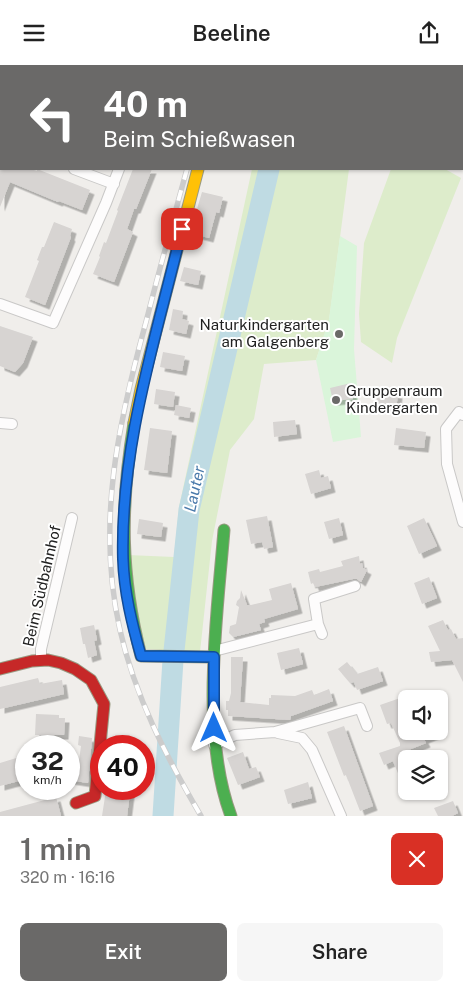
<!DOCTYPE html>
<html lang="en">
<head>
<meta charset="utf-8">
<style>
  body { margin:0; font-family:"Public Sans",sans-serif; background:#f6f6f6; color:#222; height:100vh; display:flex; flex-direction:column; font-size:19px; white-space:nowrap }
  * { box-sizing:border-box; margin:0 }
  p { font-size:16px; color:#767676 }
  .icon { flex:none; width:28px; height:28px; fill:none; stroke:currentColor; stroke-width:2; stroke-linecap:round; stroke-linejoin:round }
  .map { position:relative; height:751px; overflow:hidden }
  .panel { display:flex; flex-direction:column; background:#fff; flex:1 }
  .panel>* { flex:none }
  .top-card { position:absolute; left:0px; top:0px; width:464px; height:105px; box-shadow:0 1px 4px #0004; background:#6a6968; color:#fff; overflow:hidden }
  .fabs { position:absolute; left:398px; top:625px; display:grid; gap:10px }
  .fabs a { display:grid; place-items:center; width:50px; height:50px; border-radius:8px; background:#fff; box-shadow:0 1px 4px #0004; font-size:25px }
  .speed { position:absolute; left:15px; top:670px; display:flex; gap:10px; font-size:25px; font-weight:700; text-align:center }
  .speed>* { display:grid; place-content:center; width:65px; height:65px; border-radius:50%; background:#fff; box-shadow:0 1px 4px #0004; line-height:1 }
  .speed small { font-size:12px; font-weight:400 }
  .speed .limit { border:8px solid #d22; background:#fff; color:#111 }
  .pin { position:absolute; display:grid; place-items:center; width:42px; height:42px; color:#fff; margin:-21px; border-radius:10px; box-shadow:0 2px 8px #0006 }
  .me { position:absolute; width:55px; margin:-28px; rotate:0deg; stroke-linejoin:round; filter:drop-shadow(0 0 4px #0008) }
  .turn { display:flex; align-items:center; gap:18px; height:105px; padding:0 20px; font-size:22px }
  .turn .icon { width:65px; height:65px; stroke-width:2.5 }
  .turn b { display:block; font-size:35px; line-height:42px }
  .round { display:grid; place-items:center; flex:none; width:52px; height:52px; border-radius:8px; background:#f6f6f6 }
  .summary { display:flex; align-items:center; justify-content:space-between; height:85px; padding:0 20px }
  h1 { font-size:30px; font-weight:600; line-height:38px; color:#6a6968 }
  .button { display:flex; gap:10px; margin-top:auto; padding:10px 20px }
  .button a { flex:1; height:58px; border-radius:8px; background:#6a6968; color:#fff; font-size:20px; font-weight:600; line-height:58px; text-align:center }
  .button a+a { background:#f6f6f6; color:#222 }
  header { display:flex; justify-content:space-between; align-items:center; height:65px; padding:0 20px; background:#fff; font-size:22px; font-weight:600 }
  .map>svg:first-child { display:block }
  .grass { fill:#ddeccb }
  .park { fill:#daf5da }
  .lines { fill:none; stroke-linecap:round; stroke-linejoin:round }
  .river { stroke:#bfdbe3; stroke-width:21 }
  .building { fill:#d7d4d2; filter:url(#shadow) }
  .street-casing { stroke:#c9c8c7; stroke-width:12 }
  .fast-casing { stroke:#999a82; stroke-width:13 }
  .slow-casing { stroke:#999a82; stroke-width:13 }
  .jam-casing { stroke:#999a82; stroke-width:13 }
  .street { stroke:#fdfcfc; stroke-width:10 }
  .fast { stroke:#4caf50; stroke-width:11 }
  .slow { stroke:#ffc107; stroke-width:11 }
  .jam { stroke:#c62828; stroke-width:11 }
  .rail-casing { stroke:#ccc; stroke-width:5.5 }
  .rail { stroke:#fff; stroke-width:4; stroke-dasharray:11; stroke-linecap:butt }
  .route-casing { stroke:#114b97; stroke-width:12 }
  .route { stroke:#1a73e8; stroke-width:9 }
  .poi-dot { fill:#6a6968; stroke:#fff; stroke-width:2 }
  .labels { text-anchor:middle; stroke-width:4; stroke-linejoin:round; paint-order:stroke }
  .poi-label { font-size:15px; fill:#222; stroke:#fff; text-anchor:end }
  .street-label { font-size:15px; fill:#222; stroke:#fff }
  .water-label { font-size:16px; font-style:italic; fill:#4a7aab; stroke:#fff }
</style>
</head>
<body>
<header><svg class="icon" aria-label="menu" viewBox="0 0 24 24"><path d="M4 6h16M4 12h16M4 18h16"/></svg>Beeline<svg class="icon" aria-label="share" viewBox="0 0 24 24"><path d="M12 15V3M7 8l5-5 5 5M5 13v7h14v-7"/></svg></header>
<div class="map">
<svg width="463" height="751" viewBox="0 0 463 751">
  <defs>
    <filter id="shadow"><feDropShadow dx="4.5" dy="4.5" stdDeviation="0" flood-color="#0004"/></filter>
  </defs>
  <rect width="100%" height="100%" fill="#f0eeeb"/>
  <path class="grass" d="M274,0H373L274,1Z
    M252,104H349L329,256L316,295L264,299L254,354L230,385L212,476L200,587L145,584L135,536L128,490L174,492L179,442Z
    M391,104H445L461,113L397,273L392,298L361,277L359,249L364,178Z"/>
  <path class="park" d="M340,171L357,181L354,284L361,372L333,377L316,295L329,254Z"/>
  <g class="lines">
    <path class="river" d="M296,1V0
      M163,751L173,595L189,445L269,104"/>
  </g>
  <path class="building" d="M0,104H31L37,106V104L90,125L82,145L59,136L58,137L10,117L0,142Z
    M133,104H152L136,144H134L127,164L133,167L114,217L93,209L100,192L99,191L104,177L106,178L118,146L117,145Z
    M202,127L223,132L219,148L216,147L209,173L190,168Z
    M54,157L72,164L70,171L71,172L45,240L25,232L39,196L37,195L42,182H44Z
    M184,202L201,206L198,220L180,216Z
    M173,244L183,246L182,254L189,256L186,269L169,265Z
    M0,261L33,272L23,298L15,307L0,301Z
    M163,287L185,291L182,306L160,302Z
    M351,318L353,334L333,336L330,323Z
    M156,324L175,327L173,342L154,339Z
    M378,326L398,329L396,344L376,341Z
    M176,340L191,343L189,353L174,350Z
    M295,355L297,369L274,372L273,357Z
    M150,363L172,366L167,408L144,405Z
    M396,363L426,367L424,383L394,380Z
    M319,405L321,413L328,411L331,423L311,429L305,409Z
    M267,451L273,482L264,484L262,477L251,479L246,455Z
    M339,453L343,470L329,474L324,457Z
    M424,453L437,481L419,489L407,461Z
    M139,454L163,458L161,472L137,469Z
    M359,491L360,499L362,498L363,503L367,505L361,517L357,514H353L315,522L313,518L311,519L308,507L319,504L320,507L343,501L341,496Z
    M429,512L437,533L422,539L414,518Z
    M291,518L298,544L264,554L265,557L259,559L261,565L233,572L229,568L230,561L236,559L239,542L236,540L237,536L240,533L241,525L247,540H251L272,535L269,524Z
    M443,555L448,565L451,564L456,574L463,573V617L452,595L431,597L429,587L440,586L428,561Z
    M94,560L97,575L94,576L97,590L88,593L85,579H83L80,563Z
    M299,583L303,599L281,605L277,588Z
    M231,592H243L240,637L269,640V633H271V630L295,631L312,625L314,630L329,624L333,636L291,651L290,655L228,651V645H226V636H229L231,628Z
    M347,597L357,609L378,602L383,616L357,625L354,617L350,618L338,604Z
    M38,613L40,619L62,615L64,629L0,644V622Z
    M406,631V666L442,667L424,674L426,678L406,686V728L393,696L384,700L379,688L400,681V678L391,658L387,659L380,640Z
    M36,649L59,650V653H65L64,670H35Z
    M344,661L373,741L360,746L346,710L344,711L327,667Z
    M79,671L92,673L88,718L69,715V702L78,703L81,681L78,680Z
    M243,687L249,704L256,702L260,712L238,720L227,693Z
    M26,690V714L0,721V698Z
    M308,717L312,733L288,739L284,725Z
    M106,725L130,728L127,751H102Z
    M56,732L61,751H0V747Z
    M453,736L458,748L452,751H438L434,743Z"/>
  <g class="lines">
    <defs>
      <path id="street" d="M138,1V0
        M222,1L223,0
        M0,75L1,76
        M74,104L114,119
        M0,239L53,258L106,138L119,104
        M463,350L459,347L446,364L447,399L463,457
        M0,358L12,359
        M322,569L318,559L314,534L355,521
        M214,586L318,559
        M41,595V584L72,453
        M278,668L302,673L312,685L341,751
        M214,680L235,670L275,667L360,643L367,661"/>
      <path id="fast" d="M134,358C120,442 120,509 141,591L214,592
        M224,465C217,553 200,668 231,751"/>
      <path id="slow" d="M0,8L1,5
        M134,358L141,324L198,104"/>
      <path id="jam" d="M0,604L32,596L48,595L61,598L75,604L91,615L104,639L95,731L76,738"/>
    </defs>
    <use href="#street" class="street-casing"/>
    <use href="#fast" class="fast-casing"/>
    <use href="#slow" class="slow-casing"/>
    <use href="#jam" class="jam-casing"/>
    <use href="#street" class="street"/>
    <use href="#fast" class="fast"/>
    <use href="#slow" class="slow"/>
    <use href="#jam" class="jam"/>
    <defs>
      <path id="rail" d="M213,1V0
        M187,104C173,155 159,206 146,257C118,359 96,459 120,565C135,632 167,693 201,751"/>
    </defs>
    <use href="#rail" class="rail-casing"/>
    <use href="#rail" class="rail"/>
  </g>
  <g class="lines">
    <defs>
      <path id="route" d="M182,164C156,273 120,381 123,494C124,527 132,559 141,591L214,592V663"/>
    </defs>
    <use href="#route" class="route-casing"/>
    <use href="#route" class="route"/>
  </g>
  <g class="poi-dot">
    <circle cx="339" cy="269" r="5"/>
    <circle cx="336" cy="335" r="5"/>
  </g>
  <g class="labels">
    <g class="poi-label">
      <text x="329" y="265">Naturkindergarten<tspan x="329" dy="17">am Galgenberg</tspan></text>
      <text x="346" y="331" text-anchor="start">Gruppenraum<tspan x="346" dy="17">Kindergarten</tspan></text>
    </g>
    <g class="street-label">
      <text transform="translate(42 521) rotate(-77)" y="5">Beim Südbahnhof</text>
    </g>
    <g class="water-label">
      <text transform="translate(194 424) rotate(-78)" y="6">Lauter</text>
    </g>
  </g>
</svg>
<div class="fabs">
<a><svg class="icon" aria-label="sound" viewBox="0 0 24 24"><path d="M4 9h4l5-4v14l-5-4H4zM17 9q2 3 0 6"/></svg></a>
<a><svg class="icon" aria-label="layers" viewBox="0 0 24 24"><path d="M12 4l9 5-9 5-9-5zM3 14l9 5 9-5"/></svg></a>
</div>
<div class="speed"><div>32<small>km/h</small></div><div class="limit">40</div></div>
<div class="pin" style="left:182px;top:164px;background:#d93025"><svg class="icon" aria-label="arrive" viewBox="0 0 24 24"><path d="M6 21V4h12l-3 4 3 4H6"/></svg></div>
<svg class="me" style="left:214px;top:663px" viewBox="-20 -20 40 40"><path d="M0-17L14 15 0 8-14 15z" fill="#1a73e8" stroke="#fff" stroke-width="4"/></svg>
<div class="top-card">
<div class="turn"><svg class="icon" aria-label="left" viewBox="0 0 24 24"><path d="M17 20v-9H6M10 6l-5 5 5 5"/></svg><div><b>40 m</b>Beim Schießwasen</div></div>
</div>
</div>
<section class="panel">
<div class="summary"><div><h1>1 min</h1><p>320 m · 16:16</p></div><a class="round" style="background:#d93025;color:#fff"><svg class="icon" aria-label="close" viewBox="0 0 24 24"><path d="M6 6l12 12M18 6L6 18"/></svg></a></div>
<div class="button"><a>Exit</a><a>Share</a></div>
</section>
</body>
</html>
